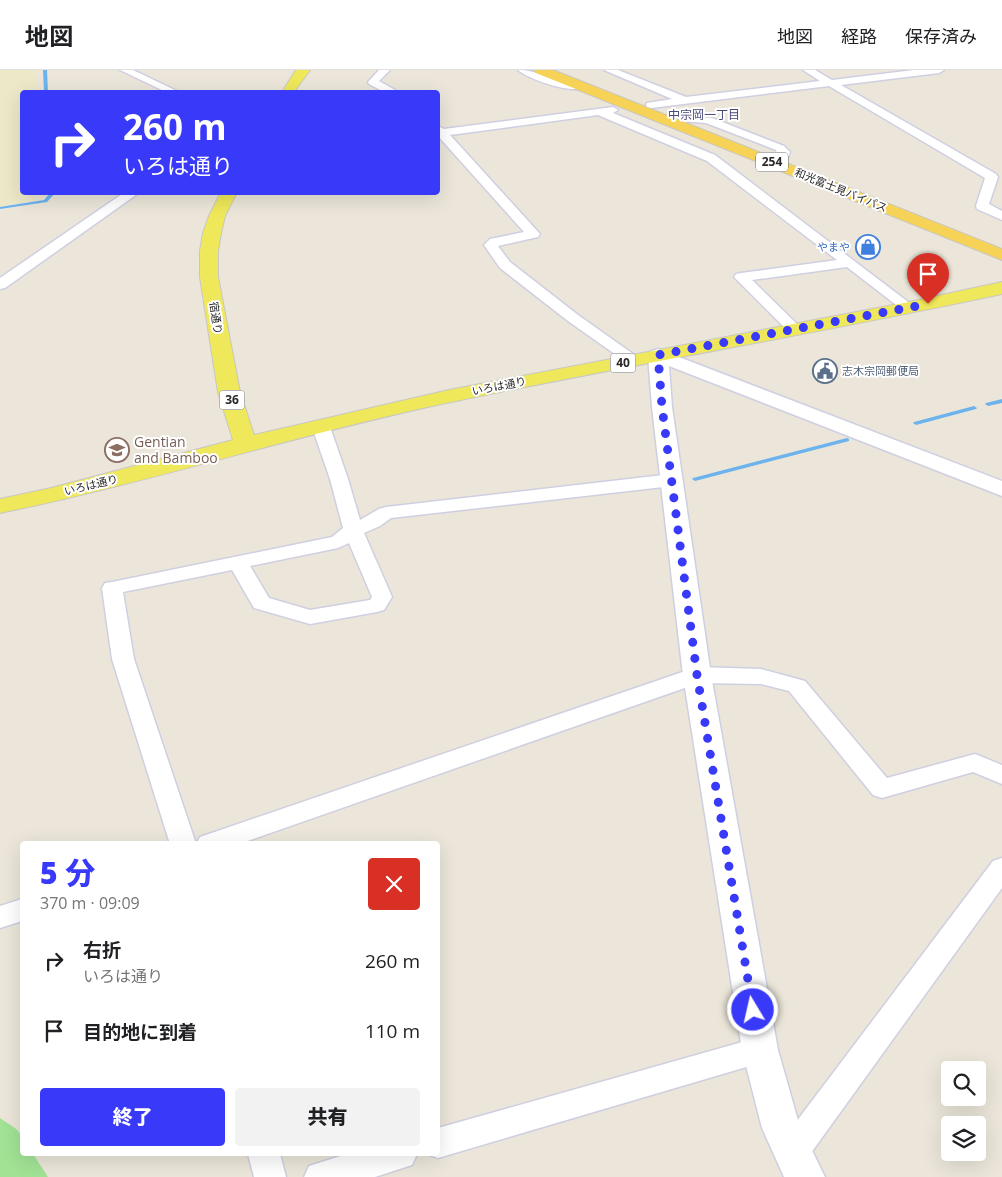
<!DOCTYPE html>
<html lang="ja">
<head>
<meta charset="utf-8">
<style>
  body { margin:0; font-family:"Open Sans","Noto Sans JP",sans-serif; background:#f2f2f2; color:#202124; height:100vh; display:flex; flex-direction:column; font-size:19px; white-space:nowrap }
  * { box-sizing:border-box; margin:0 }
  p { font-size:16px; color:#757577 }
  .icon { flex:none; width:28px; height:28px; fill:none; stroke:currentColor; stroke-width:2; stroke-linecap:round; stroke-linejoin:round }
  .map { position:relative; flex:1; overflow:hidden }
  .details { position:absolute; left:20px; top:771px; width:420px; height:315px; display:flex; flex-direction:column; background:#fff; border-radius:5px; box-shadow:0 5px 20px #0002 }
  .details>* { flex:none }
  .top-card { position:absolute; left:20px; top:20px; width:420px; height:105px; border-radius:5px; box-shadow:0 5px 20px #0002; background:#3939f9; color:#fff; overflow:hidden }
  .buttons { position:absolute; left:941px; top:991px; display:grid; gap:10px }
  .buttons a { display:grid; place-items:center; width:45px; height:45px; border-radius:5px; background:#fff; box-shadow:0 5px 20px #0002; font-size:25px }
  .pin { position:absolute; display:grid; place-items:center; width:42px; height:42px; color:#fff; margin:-51px -21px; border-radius:50% 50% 50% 0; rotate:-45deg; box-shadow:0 0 5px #0007 }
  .pin .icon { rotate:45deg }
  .me { position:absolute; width:55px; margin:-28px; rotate:351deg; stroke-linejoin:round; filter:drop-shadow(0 0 4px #0008) }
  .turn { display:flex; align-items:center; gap:18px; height:105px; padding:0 20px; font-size:22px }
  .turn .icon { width:65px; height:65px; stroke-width:2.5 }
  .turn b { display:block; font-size:35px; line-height:42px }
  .round { display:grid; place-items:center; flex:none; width:52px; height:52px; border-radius:5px; background:#f2f2f2 }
  .headline { display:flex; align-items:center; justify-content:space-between; height:85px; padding:0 20px }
  h1 { font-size:30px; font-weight:800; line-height:38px; color:#3939f9 }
  .primary-button { display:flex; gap:10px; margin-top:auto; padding:10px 20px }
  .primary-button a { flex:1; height:58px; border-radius:5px; background:#3939f9; color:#fff; font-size:20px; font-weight:800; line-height:58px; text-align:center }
  .primary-button a+a { background:#f2f2f2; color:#202124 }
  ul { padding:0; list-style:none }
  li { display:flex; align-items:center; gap:15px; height:70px; padding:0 20px }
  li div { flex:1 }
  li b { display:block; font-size:19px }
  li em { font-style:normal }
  header { display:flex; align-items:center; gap:30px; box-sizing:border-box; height:70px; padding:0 25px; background:#fff; border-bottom:1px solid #e0e0e0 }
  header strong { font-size:24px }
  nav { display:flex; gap:28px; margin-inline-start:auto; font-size:18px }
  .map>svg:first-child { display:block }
  .education { fill:#ede8c8 }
  .green { fill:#a1e295 }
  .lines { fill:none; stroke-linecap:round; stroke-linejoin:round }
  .stream { fill:#6cb3ed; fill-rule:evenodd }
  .minor-casing { stroke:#cfcfe1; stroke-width:3 }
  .tertiary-casing { stroke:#cfcfe1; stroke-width:3 }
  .primary-casing { stroke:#c7c7c7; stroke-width:2 }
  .trunk-casing { stroke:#c7c7c7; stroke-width:2 }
  .minor { fill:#fff; fill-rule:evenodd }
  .tertiary { fill:#fff; fill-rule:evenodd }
  .primary { fill:#efe85a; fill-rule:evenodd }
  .trunk { fill:#f6d256; fill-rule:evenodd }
  .route { stroke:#3939f9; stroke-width:9; stroke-dasharray:0 16.2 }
  .labels { text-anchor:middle; stroke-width:4; stroke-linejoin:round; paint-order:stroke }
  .far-street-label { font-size:11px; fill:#282828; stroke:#fff }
  .far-shop-label { font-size:11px; fill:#366cbe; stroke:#fff; text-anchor:end }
  .far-service-label { font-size:11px; fill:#4e5e75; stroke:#fff; text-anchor:start }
  .far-neighbourhood-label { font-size:12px; fill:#494978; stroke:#fff }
  .shield { fill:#fff; stroke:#686868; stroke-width:1 }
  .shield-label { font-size:12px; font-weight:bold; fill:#282828 }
  .education-label { font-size:14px; fill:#785e54; stroke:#fff; text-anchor:start }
</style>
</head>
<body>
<header>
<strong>地図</strong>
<nav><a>地図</a><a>経路</a><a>保存済み</a></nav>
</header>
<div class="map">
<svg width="1002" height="1107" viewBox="0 0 1002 1107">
  <rect width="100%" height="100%" fill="#ebe6d9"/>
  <path class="education" d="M0,0H49L36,1L38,22H22V122L40,123L38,130L0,136Z"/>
  <path class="green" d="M0,1048C20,1062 22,1058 22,1084H33L48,1107H0Z"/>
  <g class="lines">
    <path class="stream" d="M43,0H47L48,22H44Z
      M51,122H56L47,132L0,139V137L44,130Z
      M1002,329V333L988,336L985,334L986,333Z
      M974,336L977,338L976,339L916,355L913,353L914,352Z
      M847,368L849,369V371L695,411L692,409L693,408Z"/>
    <defs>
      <path id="minor" d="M120,0H133L179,22H166Z
        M379,0H390L379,11L395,20L396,22H384L369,14L368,12Z
        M518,0C536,0 544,7 560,11C568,13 580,10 586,16C575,26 528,9 518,0Z
        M604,0H618L686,27L820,11L803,0H815L832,10L914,0H944L939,3L841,15L996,104L998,107L989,134L1002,141V150L977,139L976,136L985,108L829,16L651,38L647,37L646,35L647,33L672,29Z
        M613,37L618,40L613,43L715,85L916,238L914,241H904L847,197L752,210L802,259L799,262H789L734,207L736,204L741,203L837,190L707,91L598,45L450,65L540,164L538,167L498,176L510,192L578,245L643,291L641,294H629L568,251L500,198L484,175L490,169L524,162L438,66V56L444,59Z
        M686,46L712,48L784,76L790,82L787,90H779L776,80L706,53L682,51L680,49L682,47Z
        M125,122H140L5,218L0,219V208Z
        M321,352L327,353L330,357L348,409L360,450L379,439L386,437L672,404L678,406L681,410L678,414L672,416L391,448L380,456L364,463L392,527L384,540L377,542L310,554L254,538L232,500L123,522L134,589L196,774H170L112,589L102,518L105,513L112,512L332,467L343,458L330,409L312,357L315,353ZM349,473L372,527L370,530L310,540L269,528L250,496L338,478Z
        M697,597L761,599L805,611L887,708L975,684L1002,695V714L973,702L882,728L873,725L789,621L761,614L699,613L239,774H196L200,767Z
        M1002,788V818L803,1094L792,1098L781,1094L776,1083L781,1072L993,791Z
        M22,829V851L0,858V836Z
        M760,967L771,970L775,980L771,990L760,993L438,1088L427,1084H438V1058Z
        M248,1084H280L286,1107H254Z
        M347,1084H417L412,1095L375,1107H304L309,1096Z"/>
      <path id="tertiary" d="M658,279L1002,411V426L669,296L672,337L711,605L778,980L799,1054L825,1107H784L762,1058L742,980L683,605L652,337L648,285L651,281Z"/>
      <path id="primary" d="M296,0H310L294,22H282Z
        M221,122H237L225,146L221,163L218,181V207L240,322L254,365L449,320L909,232L1002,212V224C819,263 634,294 451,332C299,364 151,412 0,443V429L51,418L233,370L218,322L200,207V181L203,163L209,146Z"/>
      <path id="trunk" d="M534,0H553L1002,179V190L536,3Z"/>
    </defs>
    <use href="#minor" class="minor-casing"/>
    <use href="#tertiary" class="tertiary-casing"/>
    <use href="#primary" class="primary-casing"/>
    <use href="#trunk" class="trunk-casing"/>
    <use href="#minor" class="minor"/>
    <use href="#tertiary" class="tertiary"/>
    <use href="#primary" class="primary"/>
    <use href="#trunk" class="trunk"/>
  </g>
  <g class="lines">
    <path class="route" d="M753,940L697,605L662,337L658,285L928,234"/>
  </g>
  <defs>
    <symbol id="shop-ring" viewBox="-11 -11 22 22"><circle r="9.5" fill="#fff" stroke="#3f7fe0" stroke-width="1.5"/><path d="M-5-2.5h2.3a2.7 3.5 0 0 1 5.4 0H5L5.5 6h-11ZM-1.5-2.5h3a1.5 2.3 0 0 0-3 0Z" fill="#3f7fe0"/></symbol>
    <symbol id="civic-ring" viewBox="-11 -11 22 22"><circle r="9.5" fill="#fff" stroke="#5c6f8a" stroke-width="1.5"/><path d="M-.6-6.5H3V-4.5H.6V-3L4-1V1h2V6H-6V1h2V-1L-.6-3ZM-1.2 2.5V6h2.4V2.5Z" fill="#5c6f8a"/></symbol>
    <symbol id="school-ring" viewBox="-11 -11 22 22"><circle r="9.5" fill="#fff" stroke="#8d6e63" stroke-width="1.5"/><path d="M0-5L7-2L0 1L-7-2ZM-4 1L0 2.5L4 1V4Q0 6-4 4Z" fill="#8d6e63"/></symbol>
  </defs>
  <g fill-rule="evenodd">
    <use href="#shop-ring" x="854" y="163" width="28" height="28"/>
    <use href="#civic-ring" x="811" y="287" width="28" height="28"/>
    <use href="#school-ring" x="103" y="366" width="28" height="28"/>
  </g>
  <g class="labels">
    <g class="far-street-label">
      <text transform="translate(841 120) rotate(22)" y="4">和光富士見バイパス</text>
      <text transform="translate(216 248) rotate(82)" y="4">宿通り</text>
      <text transform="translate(499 316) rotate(-11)" y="4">いろは通り</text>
      <text transform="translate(91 415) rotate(-14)" y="4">いろは通り</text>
    </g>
    <g class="far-shop-label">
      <text x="850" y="181">やまや</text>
    </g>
    <g class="far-service-label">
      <text x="842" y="305">志木宗岡郵便局</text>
    </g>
    <g class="far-neighbourhood-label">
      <text x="704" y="49">中宗岡一丁目</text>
    </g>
    <g class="shield">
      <rect x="756" y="82.5" width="32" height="19" rx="4"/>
      <rect x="610.5" y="283.5" width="25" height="19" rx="4"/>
      <rect x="219.5" y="320.5" width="25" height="19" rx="4"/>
    </g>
    <g class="shield-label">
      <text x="772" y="96">254</text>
      <text x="623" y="297">40</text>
      <text x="232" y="334">36</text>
    </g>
    <g class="education-label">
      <text x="134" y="377">Gentian<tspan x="134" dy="16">and Bamboo</tspan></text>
    </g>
  </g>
</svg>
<div class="buttons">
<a><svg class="icon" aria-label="search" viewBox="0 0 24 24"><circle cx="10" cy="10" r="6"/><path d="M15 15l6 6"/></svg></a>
<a><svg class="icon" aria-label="layers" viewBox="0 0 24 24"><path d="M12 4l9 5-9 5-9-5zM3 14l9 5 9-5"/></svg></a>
</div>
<div class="pin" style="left:928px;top:234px;background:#d93025"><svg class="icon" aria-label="arrive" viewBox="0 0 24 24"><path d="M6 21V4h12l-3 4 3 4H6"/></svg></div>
<svg class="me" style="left:753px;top:940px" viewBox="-20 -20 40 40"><circle r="17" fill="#3939f9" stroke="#fff" stroke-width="3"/><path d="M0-11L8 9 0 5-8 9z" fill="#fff"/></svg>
<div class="top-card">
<div class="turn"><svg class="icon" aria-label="right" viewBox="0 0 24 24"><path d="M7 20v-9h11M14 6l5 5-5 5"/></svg><div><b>260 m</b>いろは通り</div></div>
</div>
<section class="details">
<div class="headline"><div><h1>5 分</h1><p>370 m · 09:09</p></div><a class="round" style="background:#d93025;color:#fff"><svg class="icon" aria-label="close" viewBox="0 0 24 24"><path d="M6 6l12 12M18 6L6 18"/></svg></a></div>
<ul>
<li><svg class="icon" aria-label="right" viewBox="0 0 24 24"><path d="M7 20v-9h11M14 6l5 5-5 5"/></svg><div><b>右折</b><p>いろは通り</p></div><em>260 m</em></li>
<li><svg class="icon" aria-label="arrive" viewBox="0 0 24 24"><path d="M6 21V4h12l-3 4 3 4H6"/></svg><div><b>目的地に到着</b></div><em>110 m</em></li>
</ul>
<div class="primary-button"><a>終了</a><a>共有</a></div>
</section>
</div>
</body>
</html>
